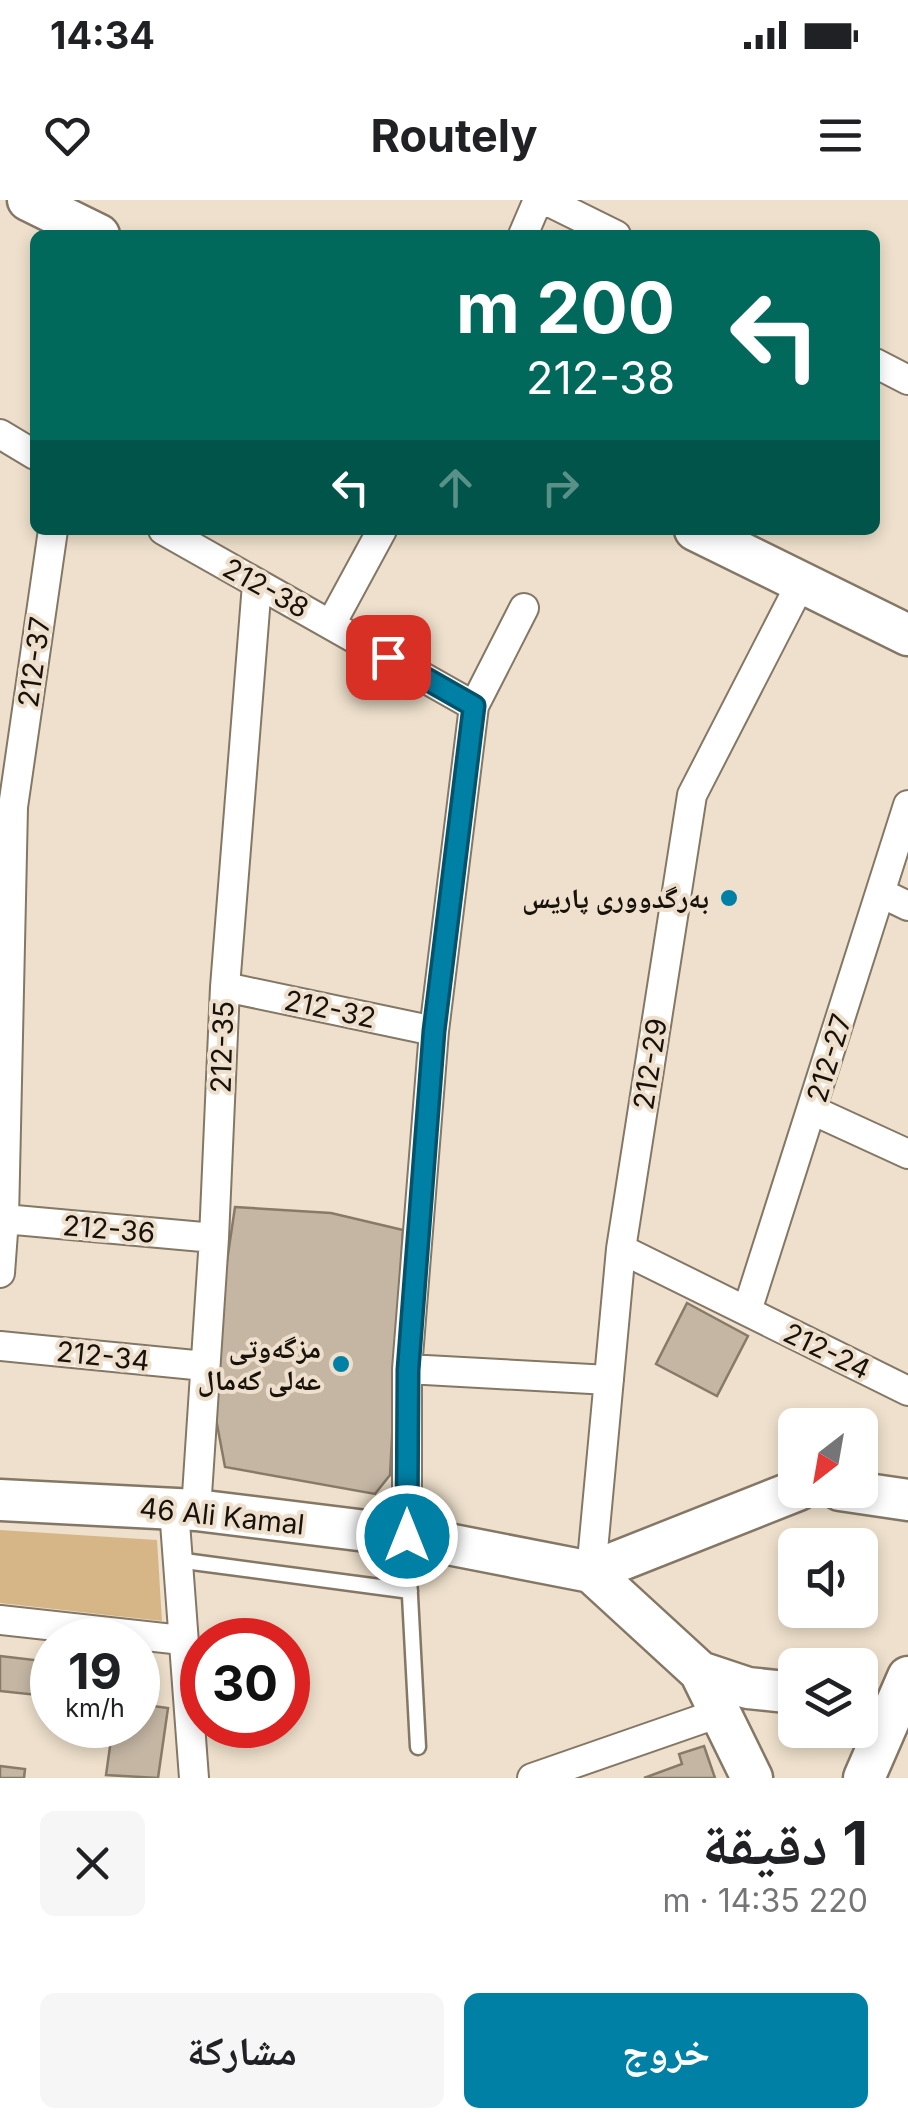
<!DOCTYPE html>
<html lang="ar">
<head>
<meta charset="utf-8">
<style>
  body { margin:0; font-family:Inter,"Noto Naskh Arabic",sans-serif; background:#f6f6f6; color:#202124; direction:rtl; height:100vh; display:flex; flex-direction:column; font-size:38px; white-space:nowrap }
  * { box-sizing:border-box; margin:0 }
  p { font-size:32px; color:#757577 }
  .icon { flex:none; width:55px; height:55px; fill:none; stroke:currentColor; stroke-width:2; stroke-linecap:round; stroke-linejoin:round }
  .map { position:relative; height:1578px; overflow:hidden; direction:ltr }
  .panel { display:flex; flex-direction:column; background:#fff; flex:1 }
  .panel>* { flex:none }
  .guide { position:absolute; left:30px; top:30px; width:850px; height:305px; border-radius:15px; box-shadow:0 5px 15px #0003; direction:rtl; background:#00695c; color:#fff; overflow:hidden }
  .needle { width:65px; rotate:211deg }
  .fabs { position:absolute; left:778px; top:1208px; display:grid; gap:20px }
  .fabs a { display:grid; place-items:center; width:100px; height:100px; border-radius:15px; background:#fff; box-shadow:0 5px 15px #0003; font-size:50px }
  .speed { position:absolute; left:30px; top:1418px; display:flex; gap:20px; font-size:50px; font-weight:700; text-align:center }
  .speed>* { display:grid; place-content:center; width:130px; height:130px; border-radius:50%; background:#fff; box-shadow:0 5px 15px #0003; line-height:1 }
  .speed small { font-size:25px; font-weight:400 }
  .speed .limit { border:15px solid #d22; background:#fff; color:#111 }
  .pin { position:absolute; display:grid; place-items:center; width:85px; height:85px; color:#fff; margin:-42px; border-radius:20px; box-shadow:0 5px 15px #0006 }
  .me { position:absolute; width:110px; margin:-55px; rotate:0deg; stroke-linejoin:round; filter:drop-shadow(0 0 8px #0008) }
  .turn { display:flex; align-items:center; gap:35px; height:210px; padding:0 40px; font-size:45px }
  .turn .icon { width:130px; height:130px; stroke-width:2.5 }
  .turn b { display:block; font-size:70px; line-height:85px }
  .lanes { display:flex; align-items:center; height:95px; padding:0 40px; background:#0003; justify-content:center; gap:50px; direction:ltr }
  .lanes .off { opacity:.35 }
  .round { display:grid; place-items:center; flex:none; width:105px; height:105px; border-radius:15px; background:#f6f6f6 }
  .summary { display:flex; align-items:center; justify-content:space-between; height:170px; padding:0 40px }
  h1 { font-size:60px; font-weight:700; line-height:75px }
  .cta { display:flex; gap:20px; margin-top:auto; padding:20px 40px }
  .cta a { flex:1; height:115px; border-radius:15px; background:#0080a5; color:#fff; font-size:40px; font-weight:700; line-height:115px; text-align:center }
  .cta a+a { background:#f6f6f6; color:#202124 }
  .status { display:flex; justify-content:space-between; align-items:center; height:70px; padding:0 50px; background:#fff; direction:ltr }
  .status svg { height:28px; fill:currentColor }
  header { display:flex; justify-content:space-between; align-items:center; height:130px; padding:0 40px; background:#fff; font-size:45px; font-weight:700 }
  .map>svg:first-child { display:block }
  .green { fill:#d6b687 }
  .building { fill:#c4b6a3; stroke:#877a68; stroke-width:2.5 }
  .lines { fill:none; stroke-linecap:round; stroke-linejoin:round }
  .lane-casing { stroke:#847765; stroke-width:19 }
  .street-casing { stroke:#847765; stroke-width:32 }
  .secondary-casing { stroke:#847765; stroke-width:45 }
  .lane { stroke:#fff; stroke-width:14 }
  .street { stroke:#fff; stroke-width:28 }
  .secondary { stroke:#fff; stroke-width:40 }
  .route-casing { stroke:#00536b; stroke-width:25 }
  .route { stroke:#0080a5; stroke-width:18 }
  .poi-dot { fill:#0080a5; stroke:#eee0cc; stroke-width:4 }
  .labels { text-anchor:middle; stroke-width:8; stroke-linejoin:round; paint-order:stroke }
  .street-label { font-size:28px; fill:#17120b; stroke:#eee0cc }
  .poi-label { font-size:28px; font-weight:bold; fill:#17120b; stroke:#eee0cc; text-anchor:end }
</style>
</head>
<body>
<div class="status"><b>14:34</b><svg viewBox="0 0 49 12"><path d="M0 12V9h3v3zM5 12V6h3v6zM10 12V3h3v9zM15 12V0h3v12zM26 1h20v11H26zM47 4h2v5h-2z"/></svg></div>
<header><svg class="icon" aria-label="menu" viewBox="0 0 24 24"><path d="M4 6h16M4 12h16M4 18h16"/></svg>Routely<svg class="icon" aria-label="heart" viewBox="0 0 24 24"><path d="M12 20l-8-8c-3-5 5-10 8-4 3-6 11-1 8 4z"/></svg></header>
<div class="map">
<svg width="908" height="1578" viewBox="0 0 908 1578">
  <rect width="100%" height="100%" fill="#eee0cc"/>
  <path class="green" d="M0,1330L157,1340L162,1421L0,1403Z"/>
  <path class="building" d="M235,1007L331,1013L403,1030L390,1275L375,1294L225,1267L216,1219L226,1068Z
    M687,1103L748,1136L717,1196L656,1164Z
    M0,1456L43,1461L37,1495L0,1491Z
    M138,1504L168,1508L158,1578L106,1575L113,1525H138Z
    M704,1546L715,1578H644L682,1564L679,1554Z
    M0,1566L25,1569L24,1578H0Z"/>
  <g class="lines">
    <defs>
      <path id="lane" d="M407,1339L418,1547
        M177,1360L410,1391"/>
      <path id="street" d="M545,0L616,35
        M523,35L538,0
        M875,163L908,180
        M0,234L35,255
        M163,330L474,506
        M331,424L382,330
        M881,693L908,706
        M225,787L434,831
        M812,910L908,954
        M4,1019L214,1038
        M621,1049L908,1191
        M0,1073L4,1019L13,607L53,330
        M747,1111L908,605
        M0,1146L205,1166
        M407,1169L609,1180
        M174,1309L194,1578
        M196,1310L214,1038L225,787L257,384
        M407,1336V1169L434,831L474,506L524,408
        M591,1372L621,1049L692,595L801,383
        M0,1420L182,1440
        M532,1578L722,1512"/>
      <path id="secondary" d="M28,0L99,35
        M695,330L908,435
        M840,1290L908,1300
        M0,1300L196,1310L407,1336L591,1372L700,1472L748,1488L795,1493
        M591,1372L798,1290
        M700,1472L752,1578
        M864,1578L908,1477"/>
    </defs>
    <use href="#lane" class="lane-casing"/>
    <use href="#street" class="street-casing"/>
    <use href="#secondary" class="secondary-casing"/>
    <use href="#lane" class="lane"/>
    <use href="#street" class="street"/>
    <use href="#secondary" class="secondary"/>
  </g>
  <g class="lines">
    <defs>
      <path id="route" d="M388,457L474,506L434,831L408,1170L407,1336"/>
    </defs>
    <use href="#route" class="route-casing"/>
    <use href="#route" class="route"/>
  </g>
  <g class="poi-dot">
    <circle cx="729" cy="698" r="10"/>
    <circle cx="341" cy="1164" r="10"/>
  </g>
  <g class="labels">
    <g class="street-label">
      <text transform="translate(266 388) rotate(29)" y="10">212-38</text>
      <text transform="translate(34 462) rotate(-82)" y="10">212-37</text>
      <text transform="translate(330 809) rotate(12)" y="10">212-32</text>
      <text transform="translate(222 847) rotate(-88)" y="10">212-35</text>
      <text transform="translate(829 858) rotate(-73)" y="10">212-27</text>
      <text transform="translate(650 864) rotate(-81)" y="10">212-29</text>
      <text transform="translate(109 1029) rotate(5)" y="10">212-36</text>
      <text transform="translate(827 1151) rotate(26)" y="10">212-24</text>
      <text transform="translate(103 1156) rotate(6)" y="10">212-34</text>
      <text transform="translate(222 1316) rotate(6)" y="10">46 Ali Kamal</text>
    </g>
    <g class="poi-label">
      <text x="709" y="708">بەرگدووری پاریس</text>
      <text x="321" y="1158">مزگەوتی<tspan x="321" dy="32">عەلی کەمال</tspan></text>
    </g>
  </g>
</svg>
<div class="fabs">
<a><svg class="needle" viewBox="-14 -14 28 28"><path d="M0-13l5 13h-10z" fill="#e53935"/><path d="M0 13l5-13h-10z" fill="#757577"/></svg></a>
<a><svg class="icon" aria-label="sound" viewBox="0 0 24 24"><path d="M4 9h4l5-4v14l-5-4H4zM17 9q2 3 0 6"/></svg></a>
<a><svg class="icon" aria-label="layers" viewBox="0 0 24 24"><path d="M12 4l9 5-9 5-9-5zM3 14l9 5 9-5"/></svg></a>
</div>
<div class="speed"><div>19<small>km/h</small></div><div class="limit">30</div></div>
<div class="pin" style="left:388px;top:457px;background:#d93025"><svg class="icon" aria-label="arrive" viewBox="0 0 24 24"><path d="M6 21V4h12l-3 4 3 4H6"/></svg></div>
<svg class="me" style="left:407px;top:1336px" viewBox="-20 -20 40 40"><circle r="17" fill="#0080a5" stroke="#fff" stroke-width="3"/><path d="M0-11L8 9 0 5-8 9z" fill="#fff"/></svg>
<div class="guide">
<div class="turn"><svg class="icon" aria-label="left" viewBox="0 0 24 24"><path d="M17 20v-9H6M10 6l-5 5 5 5"/></svg><div><b>200 m</b>212-38</div></div>
<div class="lanes"><svg class="icon" aria-label="left" viewBox="0 0 24 24"><path d="M17 20v-9H6M10 6l-5 5 5 5"/></svg><svg class="icon off" aria-label="ahead" viewBox="0 0 24 24"><path d="M12 20V5M6 11l6-6 6 6"/></svg><svg class="icon off" aria-label="right" viewBox="0 0 24 24"><path d="M7 20v-9h11M14 6l5 5-5 5"/></svg></div>
</div>
</div>
<section class="panel">
<div class="summary"><div><h1>1 دقيقة</h1><p>220 m · 14:35</p></div><a class="round"><svg class="icon" aria-label="close" viewBox="0 0 24 24"><path d="M6 6l12 12M18 6L6 18"/></svg></a></div>
<div class="cta"><a>خروج</a><a>مشاركة</a></div>
</section>
</body>
</html>
